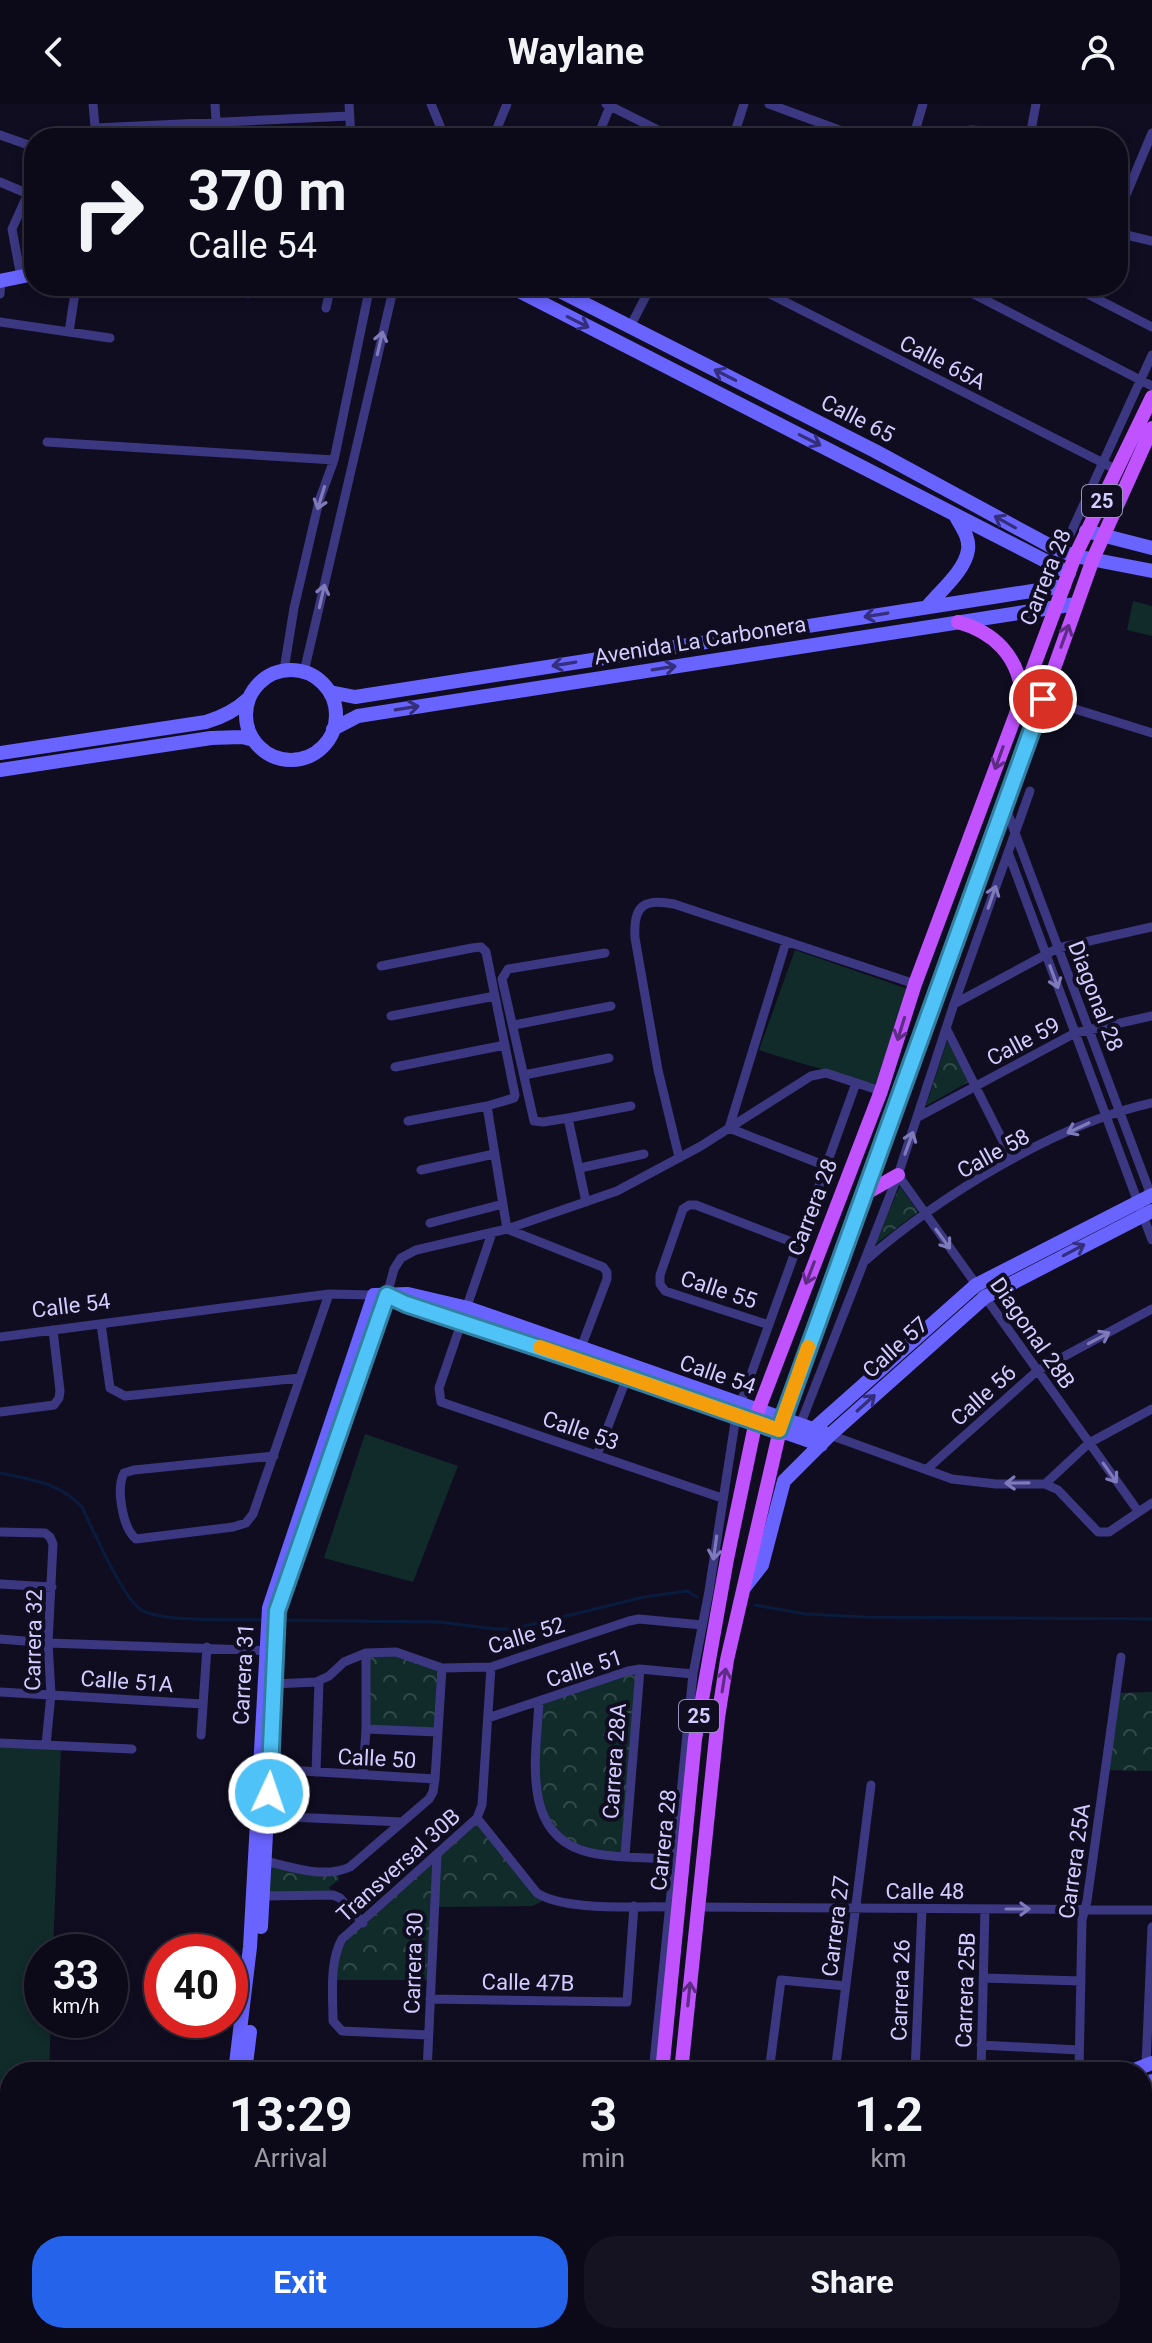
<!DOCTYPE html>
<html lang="en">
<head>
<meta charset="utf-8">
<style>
  body { margin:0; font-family:Roboto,sans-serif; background:#151322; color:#f1f3f6; height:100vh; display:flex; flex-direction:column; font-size:30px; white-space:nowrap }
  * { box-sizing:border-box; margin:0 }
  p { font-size:26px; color:#9a9aa2 }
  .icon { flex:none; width:44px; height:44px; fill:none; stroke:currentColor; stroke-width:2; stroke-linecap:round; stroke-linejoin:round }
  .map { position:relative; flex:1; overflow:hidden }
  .details { position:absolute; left:0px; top:1958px; width:1152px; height:282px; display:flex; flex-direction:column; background:#0c0a19; border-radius:32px 32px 0 0; box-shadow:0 4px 12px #0003,0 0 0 2px #2c2b38 }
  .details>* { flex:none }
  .hud { position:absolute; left:24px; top:24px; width:1104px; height:168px; border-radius:32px; box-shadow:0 4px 12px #0003,0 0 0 2px #2c2b38; background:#0c0a19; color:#f1f3f6; overflow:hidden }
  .speed { position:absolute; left:24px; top:1830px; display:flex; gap:16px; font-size:40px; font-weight:700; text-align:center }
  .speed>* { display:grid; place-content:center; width:104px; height:104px; border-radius:50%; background:#0c0a19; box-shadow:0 4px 12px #0003,0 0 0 2px #2c2b38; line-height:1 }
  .speed small { font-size:20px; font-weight:400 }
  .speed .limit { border:12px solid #d22; background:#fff; color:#111 }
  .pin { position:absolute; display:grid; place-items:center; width:68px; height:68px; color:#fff; margin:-34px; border:4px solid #fff; border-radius:50%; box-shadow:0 2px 8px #0007 }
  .me { position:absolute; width:88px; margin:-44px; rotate:3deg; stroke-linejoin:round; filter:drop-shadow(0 0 6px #0008) }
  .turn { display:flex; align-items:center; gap:28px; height:168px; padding:0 32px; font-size:36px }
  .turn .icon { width:104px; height:104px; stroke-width:2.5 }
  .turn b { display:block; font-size:56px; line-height:68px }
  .eta { display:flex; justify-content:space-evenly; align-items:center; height:136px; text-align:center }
  .eta b { font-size:48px; font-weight:700; line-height:56px }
  .button { display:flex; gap:16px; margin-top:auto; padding:16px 32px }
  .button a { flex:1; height:92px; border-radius:32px; background:#2563eb; color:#fff; font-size:32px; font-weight:700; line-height:92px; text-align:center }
  .button a+a { background:#151322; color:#f1f3f6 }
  header { display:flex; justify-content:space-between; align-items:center; height:104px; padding:0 32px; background:#0c0a19; font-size:36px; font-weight:700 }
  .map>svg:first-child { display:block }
  .grass { fill:#102b2a }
  .park { fill:url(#park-crowns) }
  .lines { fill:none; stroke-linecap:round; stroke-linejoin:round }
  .stream { stroke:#091c3e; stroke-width:3 }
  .street { stroke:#3b3780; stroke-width:9 }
  .secondary { stroke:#6963ff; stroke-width:14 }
  .primary { stroke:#c053ff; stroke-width:14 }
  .oneway { stroke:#342f7a }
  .oneway2 { stroke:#7f7ab9 }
  .oneway3 { stroke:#5f2c85 }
  .route-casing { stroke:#337fa1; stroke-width:20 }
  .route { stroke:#4fc3f7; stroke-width:14 }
  .slow { stroke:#f59e0b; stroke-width:14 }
  .labels { text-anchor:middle; stroke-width:8; stroke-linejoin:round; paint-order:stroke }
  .shield { fill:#100d21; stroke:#9893bc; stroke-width:2 }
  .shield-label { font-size:20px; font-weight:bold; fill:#d3ccff }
  .street-label { font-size:22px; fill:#d3ccff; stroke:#100d21 }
</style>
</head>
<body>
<header><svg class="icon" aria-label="back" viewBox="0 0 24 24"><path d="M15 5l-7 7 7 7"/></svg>Waylane<svg class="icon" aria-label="person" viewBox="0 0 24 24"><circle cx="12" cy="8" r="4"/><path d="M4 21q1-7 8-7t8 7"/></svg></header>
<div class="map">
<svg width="1152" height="2239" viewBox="0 0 1152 2239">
  <defs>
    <pattern id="park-crowns" width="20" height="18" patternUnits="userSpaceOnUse" patternTransform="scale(2)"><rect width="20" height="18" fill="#102b2a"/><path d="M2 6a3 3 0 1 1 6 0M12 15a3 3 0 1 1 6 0" fill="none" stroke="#32494a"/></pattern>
  </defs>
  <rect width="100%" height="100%" fill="#100d21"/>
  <path class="grass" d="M1133,497L1152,502V532L1127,526Z
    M795,846L908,885L878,981C838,969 799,960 759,946Z
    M365,1330L458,1362L413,1478L324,1454Z
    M0,1639L61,1642L53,1848H42V1916H51L49,1968H10V1985H0Z"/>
  <path class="park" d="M947,937L970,977L926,1002Z
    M900,1082L918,1108L873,1142Z
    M396,1548L442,1564L438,1628L366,1625V1549Z
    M640,1565L625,1751L593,1749L556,1731L538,1700L539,1597Z
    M1152,1588V1667L1105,1666L1116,1589Z
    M478,1716L544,1796L533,1802L434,1803L437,1752Z
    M435,1754L429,1876H335L340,1848L352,1829Z
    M265,1757L338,1769L339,1776L329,1783L333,1791L263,1792Z
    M1142,2191L1152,2192V2238L1089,2232V2230H1142Z
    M811,2230H1078L1077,2239L993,2233L991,2239H810Z"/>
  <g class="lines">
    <path class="stream" d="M0,1369C31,1376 59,1378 82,1403C93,1426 122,1492 140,1505C159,1519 237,1515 263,1516
      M755,1501L806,1510L864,1513L1152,1515
      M275,1516L439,1518L495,1525H513L644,1493L687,1487L697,1493"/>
    <path class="street" d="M93,0L96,34
      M215,0L217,34
      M349,0L351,34
      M431,0L445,34
      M606,0L670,32
      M769,0L861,34
      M95,24L349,12
      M970,26L1031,29
      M0,31L34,43
      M1030,32L1036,0
      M493,34L507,0
      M597,34L611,0
      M733,34L744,0
      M913,34L923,0
      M0,78L26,89V94L12,125L21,173
      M1118,110L1152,29
      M1118,129L1152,137
      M754,182L1117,366
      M958,182L1152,282
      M1072,182L1152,223
      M0,190L1,177
      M248,190L250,182
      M326,204L331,182
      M0,218L110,234
      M630,223L651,182
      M69,228L76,182
      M47,338L334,356
      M1062,448L1152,251
      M284,566L294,504L319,397L334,356L370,182
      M304,568L394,182
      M1043,595L1152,629
      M1005,702L1152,1094
      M1008,748L1152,1136
      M786,838L729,1024L826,1062
      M381,862L472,844L481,843L486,848L515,991L514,994L487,1002L507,1125L603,1163L607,1168V1175L579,1249
      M954,900L1058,844L1152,823
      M391,912L495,892
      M514,921L611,902
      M946,924L1012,1055
      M395,963L505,941
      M524,971L609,954
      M918,1013L1075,929L1152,912
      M568,1014L631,1002
      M408,1017L487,1002
      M679,1053L658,966L635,834C633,802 643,794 674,800L915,880
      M580,1064L644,1050
      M421,1066L494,1050
      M898,1071L1138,1407
      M586,1098L568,1014L543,1018L534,1017L502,875L508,865L605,849
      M430,1119L503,1100
      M492,1129L439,1284L441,1298L722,1394
      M866,1156C940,1092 1056,1020 1152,999
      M387,1191L394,1165L401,1154L416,1146L507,1125L617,1087L701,1042L811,972L826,969L881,987
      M101,1220L110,1284L125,1292L300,1274
      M769,1221L665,1187L660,1180V1171L683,1105L689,1101H696L797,1140
      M0,1233L329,1190L374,1191
      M0,1308L54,1301L59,1294L60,1287L53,1226
      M800,1321L898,1071L954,900L1030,687
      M830,1331L952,1375L996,1380H1045L1058,1386L1098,1428H1109L1152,1399
      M597,1351L629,1268
      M274,1352L134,1366L124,1369C116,1384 122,1423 136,1435L233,1423L246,1419L253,1410L329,1190
      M927,1365L1037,1267L1152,1205
      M1045,1380L1089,1339L1152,1305
      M0,1428L45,1429L50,1433L53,1440L48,1539L51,1590L46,1641
      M0,1480L52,1483
      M0,1535L48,1539L275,1547
      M274,1580L316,1578L329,1572L344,1558L366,1549L396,1548L442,1564L491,1563L629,1517L639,1515L702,1521
      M0,1588L203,1600
      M539,1597C537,1647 520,1725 581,1746C602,1754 649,1754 674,1755
      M488,1614L628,1567L640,1565L693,1570
      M366,1625L438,1628
      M201,1631L207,1543
      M0,1639L132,1645
      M270,1665L435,1675
      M316,1668L319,1577
      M363,1671L366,1625V1549
      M268,1712L402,1718
      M477,1714L537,1789C564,1807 634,1802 669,1803
      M625,1751L640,1565
      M265,1757C292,1763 323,1775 350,1763L429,1695L433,1688L435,1675L442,1564
      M263,1792L333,1791L340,1794L363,1819
      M698,1803L1152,1806
      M983,1874L1081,1877
      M430,1895L627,1898L634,1802
      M428,1931L342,1927L333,1917C333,1892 329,1858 342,1835L477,1714L482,1701L491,1563
      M981,1941L1079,1946
      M1146,1961L1152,1823
      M427,1968L437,1752
      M653,1968L693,1570L709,1487L736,1312L856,979
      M769,1968L781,1876L846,1882
      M835,1968L871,1681
      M915,1968L922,1805
      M981,1968L985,1805
      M1079,1968L1082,1816L1087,1797L1121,1553
      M1142,2039H1152
      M0,2137L10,2138
      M1142,2187L1152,2188
      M44,2230L45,2239
      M177,2230L218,2234
      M1084,2236L1108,2239
      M396,2239L397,2230
      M469,2239L470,2230
      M805,2239L806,2230"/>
    <path class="secondary" d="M0,177L34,170
      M509,182L1069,469
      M550,182L875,347L1056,445L1075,452L1152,467
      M1086,427L1152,444
      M927,503C940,487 965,467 968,446C970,433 961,422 955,411
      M246 611a45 45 0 1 1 90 0a45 45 0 1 1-90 0Z
      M330,588L355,593L1064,482
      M333,625L358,612L1076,500
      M0,649L206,618C223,613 235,607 248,595
      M0,666L211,634L242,633L254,636
      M391,1193L406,1200L627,1273L821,1341
      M807,1331L976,1181L1152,1091
      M313,1402L387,1191
      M744,1484L762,1461L784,1377L830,1331L985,1193L1152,1107
      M261,1823L274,1581
      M235,1968L250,1843L269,1504L374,1191L408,1190L468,1204L830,1331
      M245,1968L250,1928
      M1129,1968L1152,1959
      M1142,1981L1152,1977
      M0,1993H10
      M0,2005L10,2006"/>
    <path class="primary" d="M958,518C994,528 1018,552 1022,590
      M863,1091L898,1071
      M662,1968L695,1635L727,1455L758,1307L881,987L915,880L1075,452L1152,293
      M681,1968L718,1614L727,1556L785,1304L1005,702L1093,455L1152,324
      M632,2239L633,2230
      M651,2239L653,2230"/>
  </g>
  <defs><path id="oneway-shaft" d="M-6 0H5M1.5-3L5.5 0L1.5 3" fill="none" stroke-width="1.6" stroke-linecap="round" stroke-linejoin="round" transform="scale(2)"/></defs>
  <g class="oneway">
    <use href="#oneway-shaft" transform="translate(578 218) rotate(27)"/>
    <use href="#oneway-shaft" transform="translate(725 271) rotate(-153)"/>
    <use href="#oneway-shaft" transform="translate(810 336) rotate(27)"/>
    <use href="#oneway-shaft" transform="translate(1005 418) rotate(-151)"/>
    <use href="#oneway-shaft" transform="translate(876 511) rotate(171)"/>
    <use href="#oneway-shaft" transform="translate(564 560) rotate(171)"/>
    <use href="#oneway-shaft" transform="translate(664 564) rotate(-9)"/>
    <use href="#oneway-shaft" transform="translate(407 604) rotate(-9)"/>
    <use href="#oneway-shaft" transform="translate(1074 1146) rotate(-28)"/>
    <use href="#oneway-shaft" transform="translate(866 1299) rotate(-42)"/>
  </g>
  <g class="oneway2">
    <use href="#oneway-shaft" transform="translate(380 239) rotate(-77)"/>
    <use href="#oneway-shaft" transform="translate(321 394) rotate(107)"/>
    <use href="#oneway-shaft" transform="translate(322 492) rotate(-77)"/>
    <use href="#oneway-shaft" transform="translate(992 793) rotate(-71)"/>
    <use href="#oneway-shaft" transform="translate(1054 873) rotate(70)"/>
    <use href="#oneway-shaft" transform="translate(1078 1024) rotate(155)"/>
    <use href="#oneway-shaft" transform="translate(909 1039) rotate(-70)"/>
    <use href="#oneway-shaft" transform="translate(943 1135) rotate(54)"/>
    <use href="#oneway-shaft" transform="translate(1099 1234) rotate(-28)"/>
    <use href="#oneway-shaft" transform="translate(1110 1369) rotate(55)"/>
    <use href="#oneway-shaft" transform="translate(1017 1379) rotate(179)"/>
    <use href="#oneway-shaft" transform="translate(715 1444) rotate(98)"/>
    <use href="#oneway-shaft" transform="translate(1018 1805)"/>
  </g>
  <g class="oneway3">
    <use href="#oneway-shaft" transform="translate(1065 532) rotate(-70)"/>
    <use href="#oneway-shaft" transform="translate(999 654) rotate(110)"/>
    <use href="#oneway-shaft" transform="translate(901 925) rotate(107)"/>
    <use href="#oneway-shaft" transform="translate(810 1169) rotate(111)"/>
    <use href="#oneway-shaft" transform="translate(724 1576) rotate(-81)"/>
    <use href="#oneway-shaft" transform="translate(689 1890) rotate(-84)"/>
  </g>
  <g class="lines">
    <defs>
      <path id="route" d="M269,1689L277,1507L387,1191L406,1200L627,1273L779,1326L1043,595"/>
    </defs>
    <use href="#route" class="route-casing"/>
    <use href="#route" class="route"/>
    <path class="slow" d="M540,1243L779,1326L808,1243"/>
  </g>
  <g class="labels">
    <g class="shield">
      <rect x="1082" y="381" width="40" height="32" rx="6"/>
      <rect x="679" y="1596" width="40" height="32" rx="6"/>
    </g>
    <g class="shield-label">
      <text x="1102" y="404">25</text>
      <text x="699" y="1619">25</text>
    </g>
    <g class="street-label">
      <text transform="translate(943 258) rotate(27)" y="8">Calle 65A</text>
      <text transform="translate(858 314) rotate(27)" y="8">Calle 65</text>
      <text transform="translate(1045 473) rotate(-68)" y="8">Carrera 28</text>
      <text transform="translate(700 536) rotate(-9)" y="8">Avenida La Carbonera</text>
      <text transform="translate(1096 892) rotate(69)" y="8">Diagonal 28</text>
      <text transform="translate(1023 937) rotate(-28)" y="8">Calle 59</text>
      <text transform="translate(993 1049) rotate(-29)" y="8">Calle 58</text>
      <text transform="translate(812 1103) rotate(-69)" y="8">Carrera 28</text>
      <text transform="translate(719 1185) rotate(18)" y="8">Calle 55</text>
      <text transform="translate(71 1201) rotate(-7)" y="8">Calle 54</text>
      <text transform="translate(1033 1229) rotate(55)" y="8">Diagonal 28B</text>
      <text transform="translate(895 1243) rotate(-42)" y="8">Calle 57</text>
      <text transform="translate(718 1270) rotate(19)" y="8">Calle 54</text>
      <text transform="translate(983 1291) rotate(-42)" y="8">Calle 56</text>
      <text transform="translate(581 1326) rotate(19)" y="8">Calle 53</text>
      <text transform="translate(526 1531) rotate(-17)" y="8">Calle 52</text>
      <text transform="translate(33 1536) rotate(-89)" y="8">Carrera 32</text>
      <text transform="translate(584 1564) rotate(-18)" y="8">Calle 51</text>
      <text transform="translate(243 1570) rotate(-87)" y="8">Carrera 31</text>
      <text transform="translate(127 1577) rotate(4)" y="8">Calle 51A</text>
      <text transform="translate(377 1654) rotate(3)" y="8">Calle 50</text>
      <text transform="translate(614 1657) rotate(-86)" y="8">Carrera 28A</text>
      <text transform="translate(663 1736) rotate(-84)" y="8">Carrera 28</text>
      <text transform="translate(1074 1757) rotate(-82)" y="8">Carrera 25A</text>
      <text transform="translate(398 1761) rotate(-42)" y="8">Transversal 30B</text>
      <text x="925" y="1795">Calle 48</text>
      <text transform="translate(835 1822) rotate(-83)" y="8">Carrera 27</text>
      <text transform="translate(413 1859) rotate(-88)" y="8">Carrera 30</text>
      <text transform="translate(528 1878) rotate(1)" y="8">Calle 47B</text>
      <text transform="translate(900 1886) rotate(-88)" y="8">Carrera 26</text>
      <text transform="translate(965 1886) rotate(-88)" y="8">Carrera 25B</text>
    </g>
  </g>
</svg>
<div class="speed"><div>33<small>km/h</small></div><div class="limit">40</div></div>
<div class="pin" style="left:1043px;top:595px;background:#d93025"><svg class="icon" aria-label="arrive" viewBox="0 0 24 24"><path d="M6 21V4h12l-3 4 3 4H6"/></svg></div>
<svg class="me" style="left:269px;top:1689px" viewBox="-20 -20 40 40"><circle r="17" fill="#4fc3f7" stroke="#fff" stroke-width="3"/><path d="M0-11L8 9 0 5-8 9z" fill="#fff"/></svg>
<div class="hud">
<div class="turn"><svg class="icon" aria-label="right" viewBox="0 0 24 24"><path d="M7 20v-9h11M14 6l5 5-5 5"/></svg><div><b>370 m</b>Calle 54</div></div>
</div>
<section class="details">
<div class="eta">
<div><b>13:29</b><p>Arrival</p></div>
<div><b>3</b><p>min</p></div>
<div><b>1.2</b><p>km</p></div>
</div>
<div class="button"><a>Exit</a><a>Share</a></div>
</section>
</div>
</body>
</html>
